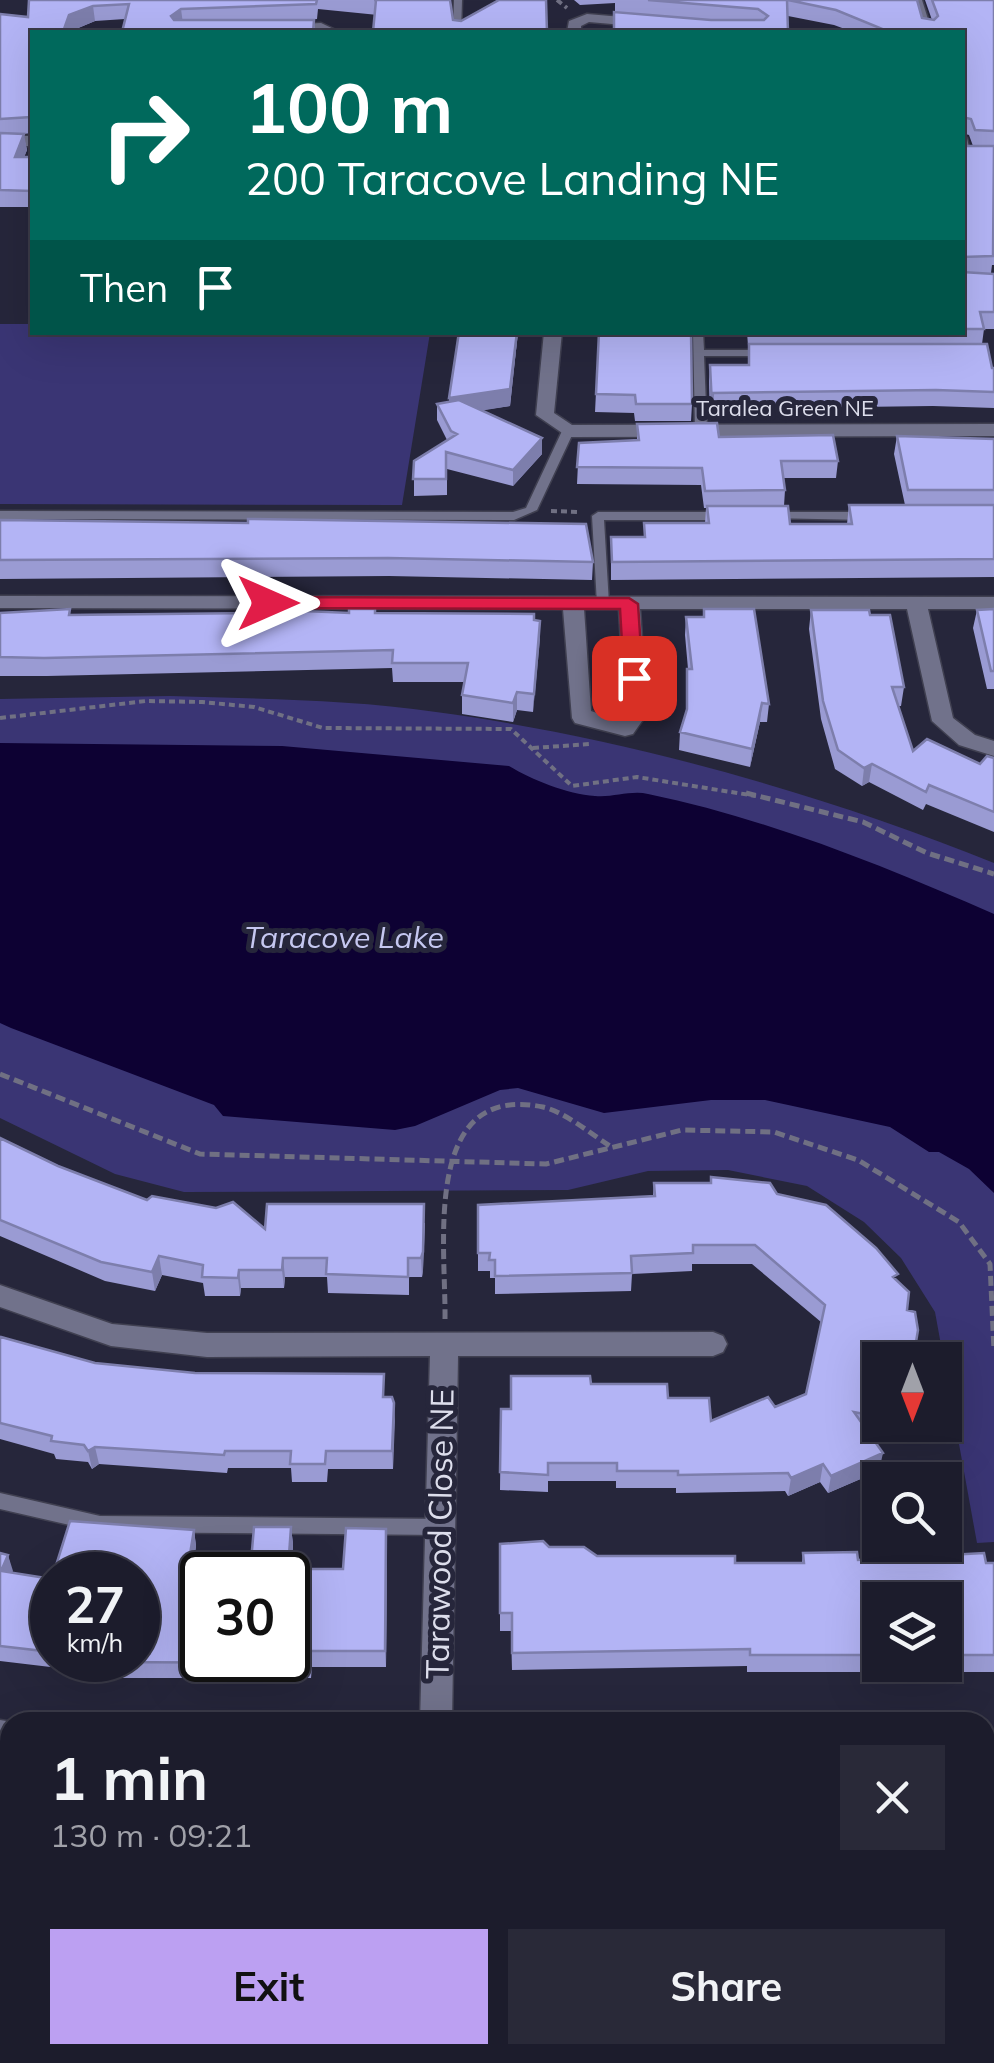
<!DOCTYPE html>
<html lang="en">
<head>
<meta charset="utf-8">
<style>
  body { margin:0; font-family:Mulish,sans-serif; background:#292938; color:#f1f3f6; height:100vh; display:flex; flex-direction:column; font-size:38px; white-space:nowrap }
  * { box-sizing:border-box; margin:0 }
  p { font-size:32px; color:#a0a1a9 }
  .icon { flex:none; width:55px; height:55px; fill:none; stroke:currentColor; stroke-width:2; stroke-linecap:round; stroke-linejoin:round }
  .map { position:relative; flex:1; overflow:hidden }
  .panel { position:absolute; left:0px; top:1712px; width:995px; height:352px; display:flex; flex-direction:column; background:#1c1c2c; border-radius:30px 30px 0 0; box-shadow:0 10px 40px #0002,0 0 0 2px #3a3a48 }
  .panel>* { flex:none }
  .banner { position:absolute; left:30px; top:30px; width:935px; height:305px; border-radius:0px; box-shadow:0 10px 40px #0002,0 0 0 2px #3a3a48; background:#00695c; color:#fff; overflow:hidden }
  .needle { width:65px; rotate:180deg }
  .controls { position:absolute; left:862px; top:1342px; display:grid; gap:20px }
  .controls a { display:grid; place-items:center; width:100px; height:100px; border-radius:0px; background:#1c1c2c; box-shadow:0 10px 40px #0002,0 0 0 2px #3a3a48; font-size:50px }
  .speed { position:absolute; left:30px; top:1552px; display:flex; gap:20px; font-size:50px; font-weight:700; text-align:center }
  .speed>* { display:grid; place-content:center; width:130px; height:130px; border-radius:50%; background:#1c1c2c; box-shadow:0 10px 40px #0002,0 0 0 2px #3a3a48; line-height:1 }
  .speed small { font-size:25px; font-weight:400 }
  .speed .limit { border:5px solid #111; border-radius:15px; background:#fff; color:#111 }
  .pin { position:absolute; display:grid; place-items:center; width:85px; height:85px; color:#fff; margin:-42px; border-radius:20px; box-shadow:0 5px 15px #0006 }
  .me { position:absolute; width:110px; margin:-55px; rotate:90deg; stroke-linejoin:round; filter:drop-shadow(0 0 8px #0008) }
  .turn { display:flex; align-items:center; gap:35px; height:210px; padding:0 50px; font-size:45px }
  .turn .icon { width:130px; height:130px; stroke-width:2.5 }
  .turn b { display:block; font-size:70px; line-height:85px }
  .then { display:flex; align-items:center; height:95px; padding:0 50px; background:#0003; gap:20px; font-size:38px }
  .round { display:grid; place-items:center; flex:none; width:105px; height:105px; border-radius:0px; background:#292938 }
  .overview { display:flex; align-items:center; justify-content:space-between; height:170px; padding:0 50px }
  h1 { font-size:60px; font-weight:700; line-height:75px }
  .button { display:flex; gap:20px; margin-top:auto; padding:20px 50px }
  .button a { flex:1; height:115px; border-radius:0px; background:#bca0f2; color:#111; font-size:40px; font-weight:700; line-height:115px; text-align:center }
  .button a+a { background:#292938; color:#f1f3f6 }
  .map>svg:first-child { display:block }
  .green { fill:#3a3574 }
  .water { fill:#0d0133 }
  .lines { fill:none; stroke-linecap:round; stroke-linejoin:round }
  .service-casing { stroke:#404051; stroke-width:3 }
  .minor-casing { stroke:#404051; stroke-width:3 }
  .tertiary-casing { stroke:#404051; stroke-width:3 }
  .path-far1 { stroke:#707083; stroke-width:4; stroke-dasharray:6 4; stroke-linecap:butt }
  .path { stroke:#707083; stroke-width:5; stroke-dasharray:10 5; stroke-linecap:butt }
  .service { fill:#71728b; fill-rule:evenodd }
  .minor { fill:#71728b; fill-rule:evenodd }
  .tertiary { fill:#71728b; fill-rule:evenodd }
  .wall { fill:#9a9bd3; fill-rule:evenodd }
  .shaded-wall { fill:#7d7eac }
  .building { fill:#b3b4f5; stroke:#7d7eac; stroke-width:2.5 }
  .route { fill:#e11d48; stroke:#92132f; stroke-width:2.5 }
  .labels { text-anchor:middle; stroke-width:10; stroke-linejoin:round; paint-order:stroke }
  .far-street-label { font-size:22px; fill:#dcddeb; stroke:#26263b }
  .water-label { font-size:30px; font-style:italic; fill:#c5c7f0; stroke:#26263b }
  .near-street-label { font-size:32px; fill:#dcddeb; stroke:#26263b }
</style>
</head>
<body>
<div class="map">
<svg width="994" height="2063" viewBox="0 0 994 2063">
  <rect width="100%" height="100%" fill="#26263b"/>
  <path class="green" d="M0,324H32V332L430,333L402,505L0,504Z
    M170,696C258,699 348,699 436,712C621,737 821,793 994,863V1542L977,1543L935,1312L901,1258L864,1222L807,1186L728,1170L648,1171L568,1190L184,1192L115,1174L0,1118V699Z"/>
  <path class="water" d="M0,743L282,746L509,766C532,780 567,794 595,796C612,798 631,790 648,794C768,819 882,865 994,914V1193L969,1169L939,1152H929L890,1127L765,1100H711L604,1113L518,1088L500,1090L415,1126L395,1130L223,1116L214,1105L11,1028L0,1023Z"/>
  <g class="lines">
    <defs>
      <path id="service" d="M454,0H462L461,32H453Z
        M914,0H922L932,32H924Z
        M962,135L967,138L971,156L963,154Z
        M693,332H703L704,350H765L770,353L765,356H704L707,430L701,433L695,430Z
        M568,428L574,431L537,510L514,520L0,519V511L513,512L526,508L562,431Z
        M598,512H725L731,516L725,520H604L609,604L603,608L597,604L592,516Z
        M773,512H865L871,516L865,520L769,518L767,516Z
        M0,1493L100,1516L441,1519L447,1521L450,1527L447,1533L441,1535L100,1532L0,1509Z
        M0,2015H10V2037H0Z
        M691,2055H713V2063H691Z"/>
      <path id="minor" d="M587,14L646,19L653,23L646,27L589,22L581,26V32H567L569,21Z
        M321,23L340,32H282L278,29L285,25Z
        M0,136H32V146H0Z
        M544,332H562L554,413L572,425L994,424V436L568,437L536,415Z
        M0,596L994,597V609H928L953,718L975,735L994,741V756L959,745L932,721L907,609H640L647,714L633,734L625,736L575,723L572,718L563,609L0,608ZM584,609H619L625,714L620,721L591,711Z
        M0,1285L112,1324L207,1333L713,1332L723,1336L727,1344L723,1352L713,1356H458L452,1722H420L430,1356L207,1357L111,1346L0,1307Z
        M985,2027L994,2031V2063H970L969,2055H985Z
        M410,2055H446V2063H410Z"/>
      <path id="tertiary" d="M0,1720L12,1722L10,1752L0,1750Z
        M985,1739H994V1769H985Z"/>
    </defs>
    <use href="#service" class="service-casing"/>
    <use href="#minor" class="minor-casing"/>
    <use href="#tertiary" class="tertiary-casing"/>
    <path class="path-far1" d="M557,0L567,8
      M551,511L580,512
      M0,718L146,701L202,702L254,707L323,728L511,729L572,786L637,777L756,796
      M533,748L590,744"/>
    <path class="path" d="M746,793L863,822L927,853L994,874
      M0,1074L200,1154L546,1164L682,1130L774,1132L858,1160L959,1222L990,1264L994,1351
      M445,1319C446,1245 421,1082 543,1107C565,1112 591,1134 610,1146"/>
    <use href="#service" class="service"/>
    <use href="#minor" class="minor"/>
    <use href="#tertiary" class="tertiary"/>
  </g>
  <path class="wall" d="M29,0H450L453,20L547,32L318,9L317,19L289,20H314L315,32H122L125,19L95,21L71,31L32,32V133L23,134L27,150L24,157H32V207H0V14L28,17Z
    M574,0H917L922,18L932,20L925,0H994V265H992L991,273L994,274V329H984L982,344L992,368H994V408L933,406L712,409L710,421L709,381L710,365H748L749,346H748L747,332H962V146H973L969,135L962,133V32H853L834,25L788,16V32L615,13V3L580,5Z
    M459,332H518L510,406L482,410L542,454L513,486L447,469V495L414,496V461L447,440L437,420V404L449,402Z
    M599,332L692,404L691,421H635L634,413L595,412Z
    M637,424L719,437L838,461L836,478H784L785,490L784,506L790,524H847L849,505H905L894,454L897,436L994,439V577L611,580V537H644V523H705L706,508H704L701,485L577,484L579,443L637,440Z
    M0,520L593,562L592,580L389,576L0,579Z
    M704,609L769,704L767,722H760L750,767L679,750L680,732L686,714V688L687,669H688L685,635L686,617H703Z
    M994,609V689H987L973,628L977,610Z
    M811,610L870,615L904,687L901,706H898L913,751L980,764L994,758V832L926,804L923,810L869,782L862,786L835,769L821,719L809,629Z
    M0,613L71,614L375,613L534,620L540,621L533,712L517,710L513,722L462,714V695L465,682H393L392,668L47,676H0Z
    M0,1138L58,1166L147,1200L265,1229L425,1223L423,1270L422,1277H409V1295L328,1293L327,1277H285L284,1288H241L240,1296H205L203,1283L162,1275L155,1291L105,1281L0,1236Z
    M711,1177L880,1360V1425H911L907,1442L869,1434L879,1471L828,1493L820,1482L788,1496L785,1491L676,1493V1488H616V1481H548V1492L500,1490L501,1409H511L591,1384L668,1398L711,1421L775,1407L806,1394L821,1322L752,1264H692V1271L632,1274L631,1291L495,1294V1278H490V1271H478V1205L653,1196L654,1183H710Z
    M0,1339L95,1363L385,1397L394,1403L393,1469H328L327,1482H292L291,1468H228L227,1473L99,1464L92,1469L88,1462L56,1459L54,1454L0,1439Z
    M291,1527L293,1544L292,1569H343L387,1545L386,1667H312L311,1678H104L86,1676L84,1671L0,1661V1553L8,1555L12,1573L52,1579V1577V1660H138L194,1530L196,1546L191,1578L202,1660L250,1573Z
    M500,1544L549,1547L597,1556L735,1563H802L803,1553L858,1560L994,1563V1672H747V1666L512,1670L511,1631H500ZM880,1600H945V1665H880Z
    M0,1822L10,1823V1924H6L0,1908Z"/>
  <path class="shaded-wall" d="M93,6L95,21L71,31L70,32H63L69,15Z
    M181,9L183,24L172,31L171,16Z
    M24,134L27,150L18,173L15,157Z
    M517,332H518L510,406L449,416V398Z
    M542,438V454L513,486V470Z
    M540,621V640L533,712L534,694Z
    M517,692V710L513,722V703Z
    M762,703L760,722L750,767L752,749Z
    M872,764L869,782L862,786L864,768Z
    M424,1204L423,1270L422,1277L421,1258Z
    M159,1256L162,1275L155,1291L152,1272Z
    M283,1258L285,1277L284,1288L282,1270Z
    M239,1270L241,1288L240,1296L238,1278Z
    M394,1403L395,1421L393,1469L392,1451Z
    M95,1447L99,1464L92,1469L88,1451Z
    M883,1453L879,1471L828,1493L831,1476Z
    M823,1464L820,1482L788,1496L791,1478Z
    M291,1527L293,1544L290,1585L288,1569Z
    M386,1529L387,1545L386,1667L385,1651Z
    M194,1530L196,1546L189,1594L186,1578Z
    M8,1555L13,1571L6,1587L1,1571Z
    M136,2055H141V2063H135Z"/>
  <path class="building" d="M29,0H317L316,4L181,9L171,16L174,20H314L313,32H122L129,4L93,6L69,15L63,32H32V115L31,117L0,119V14L28,17Z
    M374,0H450L453,20L461,21L499,0H546L547,32H373L376,0Z
    M648,0H787L788,32H614V12L711,20H764L768,16L758,9Z
    M788,0H917L922,18L934,20L938,16L932,0H994V131L975,130L971,119L962,117V32H871L880,28L836,10Z
    M0,133L24,134L15,157H32V191L0,190Z
    M962,146H994L993,256L962,257Z
    M962,272L994,274V312H980L984,329H962Z
    M459,332H517L510,389L449,398Z
    M599,332H691L692,404H636L635,395L596,394Z
    M749,344H987L992,368H994V392L936,390L713,393L712,405L710,365H749Z
    M459,400L542,438L513,470L446,452V479H413L414,461L457,434L451,431L437,404Z
    M717,423L719,437L833,435L838,461H781L785,490L705,491L702,468L577,467L579,443L639,440L637,424Z
    M897,436L994,439V490H908Z
    M849,505H994V559L612,562L611,537H645L644,523H709L707,506H788L790,524H852Z
    M248,519L586,524L593,562L388,558L0,560V520L248,523Z
    M70,609L69,615L258,613V609L349,613V609H375V613L534,614V620L540,621L534,694L517,692L513,703L462,695L468,663H392L393,650L44,658L0,657V613Z
    M704,609H754L769,704L762,703L752,749L680,732L687,709V669H692L686,617H704Z
    M994,609V671H991L977,610Z
    M811,610H869L870,615H890L904,687H892L913,751L927,739L980,764L987,756L994,758V812L929,785L926,792L872,764L864,768L838,750L823,701Z
    M0,1138L58,1166L147,1200L152,1196L216,1208L233,1202L265,1229L267,1204H424L423,1252L421,1258H408V1277L326,1274L327,1258H283L282,1270H239L238,1278L202,1277L203,1265L159,1256L152,1272L101,1262L0,1220Z
    M711,1177L770,1183L777,1194L826,1205L876,1248L898,1274L893,1277L909,1292L907,1310L915,1312L918,1330L913,1360H880V1417L854,1412L883,1453L831,1476L823,1464L791,1478L788,1473L678,1475V1471H617V1463H548V1475L500,1472L501,1409H511V1376H590L591,1384H667L668,1398H709L711,1421L768,1397L775,1407L806,1394L825,1305L755,1245H693V1253L631,1256L632,1273L495,1276V1260H489L490,1253H478V1205L655,1196L654,1183H711Z
    M1,1337L95,1363L195,1373L384,1374L383,1397H392L394,1403L392,1451H326L325,1464H290L291,1451H225L224,1455L95,1447L88,1451L84,1445L51,1441L52,1436L0,1423V1339Z
    M70,1521L194,1530L186,1578H202V1660H288V1575H244V1573H250L254,1527H291L288,1569H343L346,1528L386,1529L385,1651H310L309,1663L100,1662L81,1661L138,1660V1575H53Z
    M543,1541L549,1547H584L597,1556H735V1563H804L803,1553L857,1552L858,1560L984,1553L986,1563H994V1655H945V1600H880V1655H750V1649L512,1653V1613H500V1544Z
    M0,1553L8,1555L1,1571L52,1579V1577V1652L0,1646Z
    M0,1822L10,1823V1911L0,1910L4,1895L0,1894Z
    M40,2055H136L135,2063H39Z
    M212,2055H262L261,2063H212Z
    M327,2055H371V2063H326Z
    M513,2055H590L682,2058L683,2063H513Z
    M832,2055H905L906,2063H833Z"/>
  <path class="route" d="M629,598L638,604L643,678L634,683L624,678L620,609L268,608L258,603L268,597Z"/>
  <g class="labels">
    <g class="far-street-label">
      <text x="785" y="416">Taralea Green NE</text>
    </g>
    <g class="water-label">
      <text x="344" y="948">Taracove Lake</text>
    </g>
    <g class="near-street-label">
      <text transform="translate(440 1534) rotate(-89)" y="11">Tarawood Close NE</text>
    </g>
  </g>
</svg>
<div class="controls">
<a><svg class="needle" viewBox="-14 -14 28 28"><path d="M0-13l5 13h-10z" fill="#e53935"/><path d="M0 13l5-13h-10z" fill="#a0a1a9"/></svg></a>
<a><svg class="icon" aria-label="search" viewBox="0 0 24 24"><circle cx="10" cy="10" r="6"/><path d="M15 15l6 6"/></svg></a>
<a><svg class="icon" aria-label="layers" viewBox="0 0 24 24"><path d="M12 4l9 5-9 5-9-5zM3 14l9 5 9-5"/></svg></a>
</div>
<div class="speed"><div>27<small>km/h</small></div><div class="limit">30</div></div>
<div class="pin" style="left:634px;top:678px;background:#d93025"><svg class="icon" aria-label="arrive" viewBox="0 0 24 24"><path d="M6 21V4h12l-3 4 3 4H6"/></svg></div>
<svg class="me" style="left:268px;top:603px" viewBox="-20 -20 40 40"><path d="M0-17L14 15 0 8-14 15z" fill="#e11d48" stroke="#fff" stroke-width="4"/></svg>
<div class="banner">
<div class="turn"><svg class="icon" aria-label="right" viewBox="0 0 24 24"><path d="M7 20v-9h11M14 6l5 5-5 5"/></svg><div><b>100 m</b>200 Taracove Landing NE</div></div>
<div class="then">Then<svg class="icon" aria-label="arrive" viewBox="0 0 24 24"><path d="M6 21V4h12l-3 4 3 4H6"/></svg></div>
</div>
<section class="panel">
<div class="overview"><div><h1>1 min</h1><p>130 m · 09:21</p></div><a class="round"><svg class="icon" aria-label="close" viewBox="0 0 24 24"><path d="M6 6l12 12M18 6L6 18"/></svg></a></div>
<div class="button"><a>Exit</a><a>Share</a></div>
</section>
</div>
</body>
</html>
